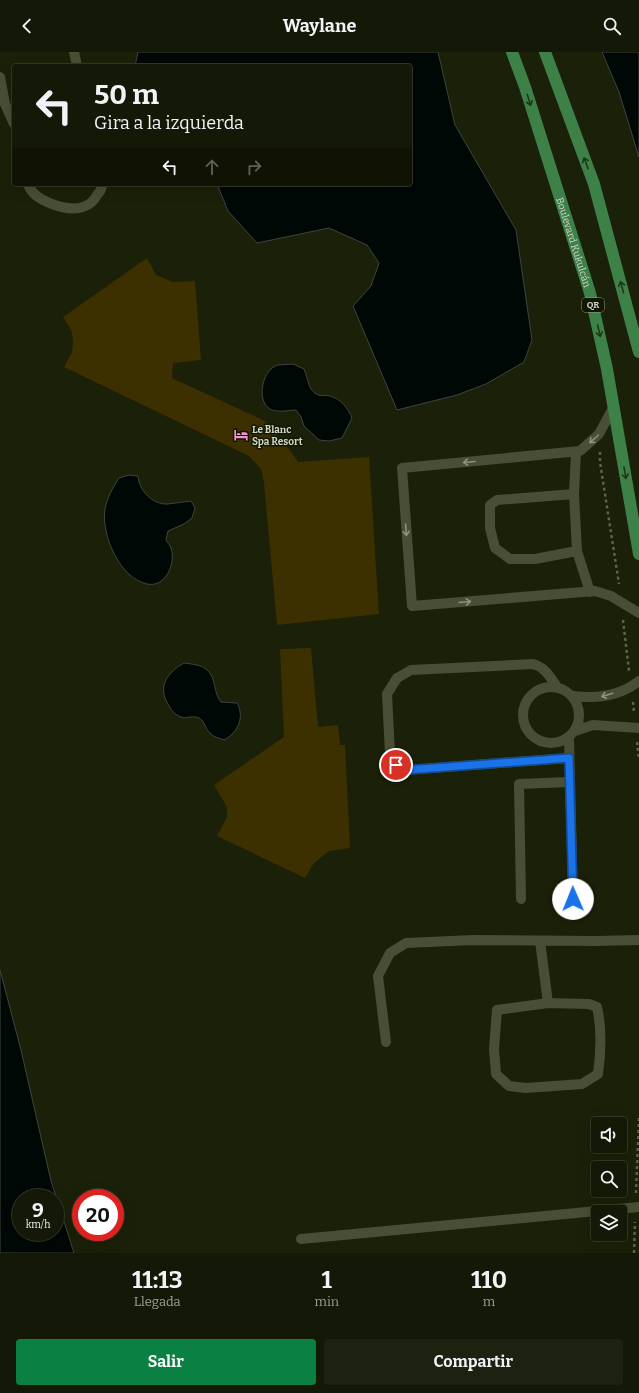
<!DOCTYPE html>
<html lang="es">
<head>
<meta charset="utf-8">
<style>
  body { margin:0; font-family:Bitter,serif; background:#1d2110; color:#f1f3f6; height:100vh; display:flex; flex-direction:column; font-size:15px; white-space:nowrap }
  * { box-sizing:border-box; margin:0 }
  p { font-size:13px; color:#9da09b }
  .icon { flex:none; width:22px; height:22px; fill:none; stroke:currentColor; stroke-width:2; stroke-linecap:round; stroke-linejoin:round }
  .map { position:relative; height:1201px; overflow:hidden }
  .sheet { display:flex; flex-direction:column; background:#141806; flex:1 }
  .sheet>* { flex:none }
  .hud { position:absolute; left:12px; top:12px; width:400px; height:122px; border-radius:4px; box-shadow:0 4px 16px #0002,0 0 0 1px #333728; background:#141806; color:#f1f3f6; overflow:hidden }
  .controls { position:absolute; left:591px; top:1065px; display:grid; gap:8px }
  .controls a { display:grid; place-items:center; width:36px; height:36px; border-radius:4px; background:#141806; box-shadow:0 4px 16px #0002,0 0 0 1px #333728; font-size:20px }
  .speed { position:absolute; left:12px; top:1137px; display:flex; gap:8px; font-size:20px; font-weight:700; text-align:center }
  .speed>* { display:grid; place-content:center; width:52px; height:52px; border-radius:50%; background:#141806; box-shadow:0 4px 16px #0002,0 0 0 1px #333728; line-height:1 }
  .speed small { font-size:10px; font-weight:400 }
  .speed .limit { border:6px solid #d22; background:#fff; color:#111 }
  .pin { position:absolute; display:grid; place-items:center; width:34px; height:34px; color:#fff; margin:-17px; border:2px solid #fff; border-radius:50%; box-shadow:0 1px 4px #0007 }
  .me { position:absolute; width:44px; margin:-22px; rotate:359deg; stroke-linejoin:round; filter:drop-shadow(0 0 3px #0008) }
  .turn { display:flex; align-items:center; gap:14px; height:84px; padding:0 16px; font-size:18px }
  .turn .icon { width:52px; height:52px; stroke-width:2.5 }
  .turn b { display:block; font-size:28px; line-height:34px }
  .lanes { display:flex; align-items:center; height:38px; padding:0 16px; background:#0003; justify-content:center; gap:20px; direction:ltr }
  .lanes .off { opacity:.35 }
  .eta { display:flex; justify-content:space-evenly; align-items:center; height:68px; text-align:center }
  .eta b { font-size:24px; font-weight:700; line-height:28px }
  .cta { display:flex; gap:8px; margin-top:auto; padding:8px 16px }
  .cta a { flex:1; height:46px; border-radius:4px; background:#0b8043; color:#fff; font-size:16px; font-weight:700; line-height:46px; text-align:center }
  .cta a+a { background:#1d2110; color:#f1f3f6 }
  header { display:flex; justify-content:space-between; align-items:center; height:52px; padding:0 16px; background:#141806; font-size:18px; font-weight:700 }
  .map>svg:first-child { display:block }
  .water { fill:#000806; stroke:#3e453f; fill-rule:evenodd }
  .building { fill:#3c2f00 }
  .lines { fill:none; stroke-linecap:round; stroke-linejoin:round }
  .path { stroke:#5e624e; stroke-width:2.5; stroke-dasharray:3 3; stroke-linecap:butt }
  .service { stroke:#484f35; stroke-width:10 }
  .primary { stroke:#3d8148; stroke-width:12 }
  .oneway { stroke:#1f3716 }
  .oneway2 { stroke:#8c927d }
  .route-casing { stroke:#114b97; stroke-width:10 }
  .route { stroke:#1a73e8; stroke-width:7 }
  .labels { text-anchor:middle; stroke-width:3; stroke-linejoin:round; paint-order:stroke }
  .shield { fill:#121701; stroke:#979b8a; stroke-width:1 }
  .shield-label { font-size:9px; font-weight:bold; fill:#d0d4c5 }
  .street-label { font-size:10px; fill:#d0d4c5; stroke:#121701 }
  .poi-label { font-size:10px; font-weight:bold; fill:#d0d4c5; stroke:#121701; text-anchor:start }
</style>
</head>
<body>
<header><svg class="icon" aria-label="back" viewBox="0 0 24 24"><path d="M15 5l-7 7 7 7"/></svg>Waylane<svg class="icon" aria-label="search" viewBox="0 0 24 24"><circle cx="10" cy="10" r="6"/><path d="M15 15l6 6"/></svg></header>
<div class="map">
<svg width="639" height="1201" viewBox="0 0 639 1201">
  <rect width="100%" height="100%" fill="#1b2008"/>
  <path class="water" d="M138,0H438L455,73L516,178L532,288L524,310L486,332L457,343L397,358L353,254L371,234L379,211L367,193L329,176L257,191L228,159L217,132H410V14H135Z
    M602,0H639V105L619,40Z
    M293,312L304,317C306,321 309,335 311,337C319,347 322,342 330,344C341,347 348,356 352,366L342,386L329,389L319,388L304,374L301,365L296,358C290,358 283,360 277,359C256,358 259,323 275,314C279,312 288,313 293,312Z
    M129,423L138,424C139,439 153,453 168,452C176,451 183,450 191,449L195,456L192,466L184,472L168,479L166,488C167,490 170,493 171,496C176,511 166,536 147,532C119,526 101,482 105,457C107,446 113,435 119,426Z
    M184,611C200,613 210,614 214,631C216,638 216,644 221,650L237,651C245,665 238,681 224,688C219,686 213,685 210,681C205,677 205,669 199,666C193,663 187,667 181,665C174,662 171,658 168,652C157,634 168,620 184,611Z
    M0,918L21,998L51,1129L74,1201H0ZM21,1146H55V1180H21Z"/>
  <path class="building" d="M147,206L156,223L173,230L195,229L201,308L173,311L172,326L265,369L289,397L298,410L369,405L379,562L277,573L264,431L261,417L249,404L64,315L72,300L73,290L72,280L63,265Z
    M311,596L318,675L338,673L340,693H345L350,796L329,799L314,811L305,826L217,784L227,765V755L214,733L284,685L280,597Z"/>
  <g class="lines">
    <path class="path" d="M600,400V410L619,532
      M623,568L629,619
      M633,650L634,661
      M637,690L639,707
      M636,1141L639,1065
      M634,1201L635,1170"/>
    <path class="service" d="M74,0L77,14
      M0,25L5,52L14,72
      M28,132C33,149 67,160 83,155C89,153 94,149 97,143C100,140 102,137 102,132
      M614,354L599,382L580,399L402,416L412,554L595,539L611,544L639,561
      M576,400L574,442L577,499L590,540
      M574,442L497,448L490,453V476L495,496L510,507H535L577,499
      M523 663a28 28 0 1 1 56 0a28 28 0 1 1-56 0Z
      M557,635C550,625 545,615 533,612L411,618L397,626L387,642L390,702L396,713L406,718L569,706
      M573,644C596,647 620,644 639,629
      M575,679L593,673L639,676
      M569,686L573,847
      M521,847L519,732L570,730
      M540,889L548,951
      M548,951L589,952L597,955C602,977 601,1000 598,1022L582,1032L526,1036L509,1034L496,1022L494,997L497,958Z
      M386,990L378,924L390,901L406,891L474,888L595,889L639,888
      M301,1187L639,1155"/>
    <g class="primary">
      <path id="s1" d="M512,0L525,35L590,241L607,317L639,502"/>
      <path d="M545,0L594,132L639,300"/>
    </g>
  </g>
  <defs><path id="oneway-shaft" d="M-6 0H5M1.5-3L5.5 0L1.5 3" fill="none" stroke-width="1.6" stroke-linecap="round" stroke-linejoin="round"/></defs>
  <g class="oneway">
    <use href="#oneway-shaft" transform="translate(529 48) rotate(72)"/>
    <use href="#oneway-shaft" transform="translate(586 111) rotate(-110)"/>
    <use href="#oneway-shaft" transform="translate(622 235) rotate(-105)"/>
    <use href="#oneway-shaft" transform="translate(599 279) rotate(77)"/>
    <use href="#oneway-shaft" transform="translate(625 421) rotate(80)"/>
  </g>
  <g class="oneway2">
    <use href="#oneway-shaft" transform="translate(594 387) rotate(138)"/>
    <use href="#oneway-shaft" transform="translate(469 410) rotate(175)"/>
    <use href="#oneway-shaft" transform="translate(406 478) rotate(86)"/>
    <use href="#oneway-shaft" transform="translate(465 550) rotate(-5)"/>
    <use href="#oneway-shaft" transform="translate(607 643) rotate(163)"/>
  </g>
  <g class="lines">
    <defs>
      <path id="route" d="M396,713L406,718L569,706L573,847"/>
    </defs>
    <use href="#route" class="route-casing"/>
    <use href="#route" class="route"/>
  </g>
  <defs>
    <symbol id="hotel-bare" viewBox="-9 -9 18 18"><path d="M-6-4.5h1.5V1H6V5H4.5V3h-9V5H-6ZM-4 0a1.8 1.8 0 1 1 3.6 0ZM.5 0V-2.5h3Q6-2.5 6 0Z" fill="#f391d5" stroke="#121701" stroke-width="2.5" paint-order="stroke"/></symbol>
  </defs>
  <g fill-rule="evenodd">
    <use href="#hotel-bare" x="231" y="373" width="20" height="20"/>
  </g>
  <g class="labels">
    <rect class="shield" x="582" y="246" width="22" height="14" rx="3"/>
    <g class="shield-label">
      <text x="593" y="256">QR</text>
    </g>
    <g class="street-label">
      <text dy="4" stroke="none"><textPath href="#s1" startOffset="200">Boulevard Kukulcán</textPath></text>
    </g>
    <g class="poi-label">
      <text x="252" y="381">Le Blanc<tspan x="252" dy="12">Spa Resort</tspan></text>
    </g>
  </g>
</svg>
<div class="controls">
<a><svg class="icon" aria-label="sound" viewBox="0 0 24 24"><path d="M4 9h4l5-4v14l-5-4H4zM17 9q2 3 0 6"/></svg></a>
<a><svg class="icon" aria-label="search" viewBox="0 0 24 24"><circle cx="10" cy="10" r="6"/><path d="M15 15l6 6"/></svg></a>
<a><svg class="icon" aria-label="layers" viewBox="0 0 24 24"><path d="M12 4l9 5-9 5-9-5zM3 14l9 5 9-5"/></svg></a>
</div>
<div class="speed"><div>9<small>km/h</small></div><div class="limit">20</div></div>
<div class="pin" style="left:396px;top:713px;background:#d93025"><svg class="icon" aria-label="arrive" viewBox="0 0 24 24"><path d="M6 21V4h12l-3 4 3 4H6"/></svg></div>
<svg class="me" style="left:573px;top:847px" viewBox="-20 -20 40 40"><circle r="19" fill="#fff"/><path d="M0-13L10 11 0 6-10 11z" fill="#1a73e8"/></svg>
<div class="hud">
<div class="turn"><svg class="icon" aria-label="left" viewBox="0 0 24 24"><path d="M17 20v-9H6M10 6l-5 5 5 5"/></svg><div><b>50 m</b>Gira a la izquierda</div></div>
<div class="lanes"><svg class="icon" aria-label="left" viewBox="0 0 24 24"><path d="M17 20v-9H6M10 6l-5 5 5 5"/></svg><svg class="icon off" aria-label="ahead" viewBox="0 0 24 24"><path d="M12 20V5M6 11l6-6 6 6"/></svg><svg class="icon off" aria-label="right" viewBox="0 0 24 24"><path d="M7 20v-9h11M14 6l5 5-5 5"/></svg></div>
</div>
</div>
<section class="sheet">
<div class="eta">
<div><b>11:13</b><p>Llegada</p></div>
<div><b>1</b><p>min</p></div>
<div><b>110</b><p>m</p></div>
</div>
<div class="cta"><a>Salir</a><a>Compartir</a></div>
</section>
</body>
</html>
